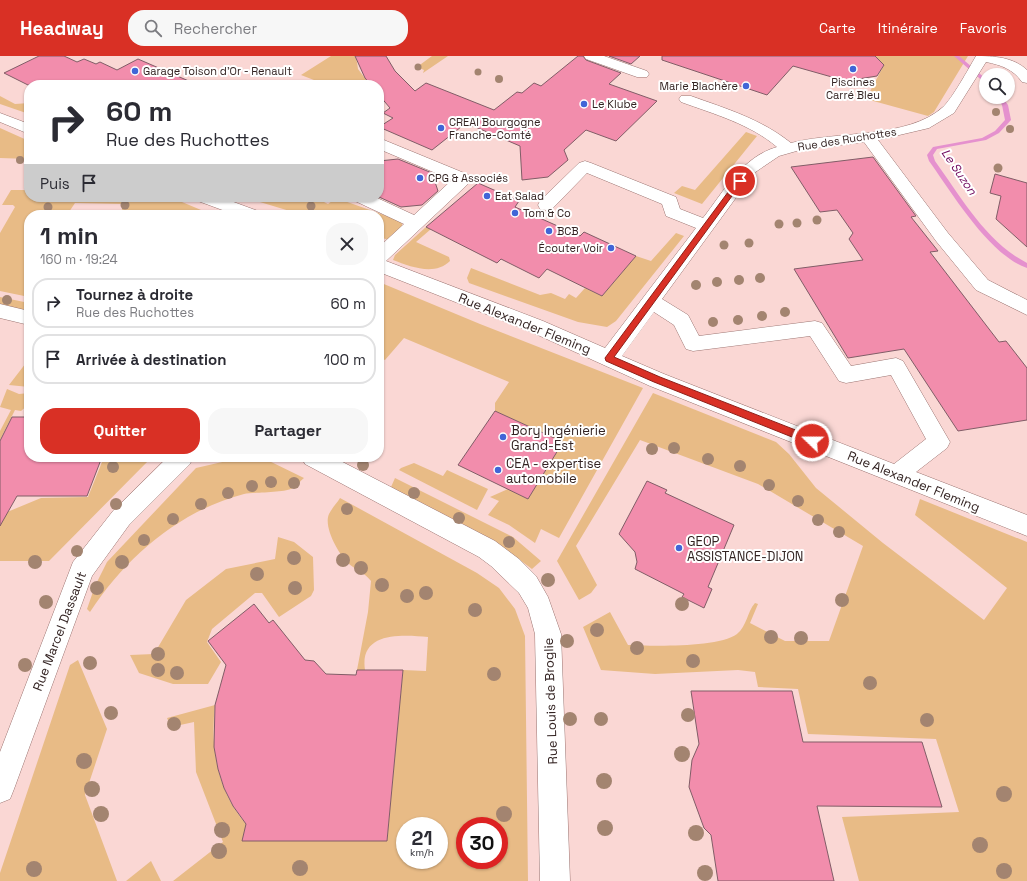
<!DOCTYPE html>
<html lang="fr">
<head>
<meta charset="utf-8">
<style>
  body { margin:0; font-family:"Space Grotesk",sans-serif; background:#f7f7f7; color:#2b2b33; height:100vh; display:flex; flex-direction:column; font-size:15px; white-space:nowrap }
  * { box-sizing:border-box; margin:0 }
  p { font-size:13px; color:#7c7c81 }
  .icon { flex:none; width:22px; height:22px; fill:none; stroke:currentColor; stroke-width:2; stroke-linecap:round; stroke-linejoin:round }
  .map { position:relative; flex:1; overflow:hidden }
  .side { position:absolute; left:24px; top:154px; width:360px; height:252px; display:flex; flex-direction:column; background:#fff; border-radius:16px; box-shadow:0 1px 3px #0004 }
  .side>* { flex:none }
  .guide { position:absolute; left:24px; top:24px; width:360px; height:122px; border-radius:16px; box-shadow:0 1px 3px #0004; background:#fff; color:#2b2b33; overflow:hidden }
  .tools { position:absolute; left:979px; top:12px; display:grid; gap:8px }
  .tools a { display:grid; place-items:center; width:36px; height:36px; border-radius:50%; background:#fff; box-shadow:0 1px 3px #0004; font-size:20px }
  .speed { position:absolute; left:396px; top:761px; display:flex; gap:8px; font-size:20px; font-weight:700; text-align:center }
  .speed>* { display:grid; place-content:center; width:52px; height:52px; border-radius:50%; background:#fff; box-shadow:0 1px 3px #0004; line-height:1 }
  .speed small { font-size:10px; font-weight:400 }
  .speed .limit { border:6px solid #d22; background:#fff; color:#111 }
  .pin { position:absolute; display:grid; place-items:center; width:34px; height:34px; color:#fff; margin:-17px; border:2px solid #fff; border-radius:50%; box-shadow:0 1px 4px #0007 }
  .me { position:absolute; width:44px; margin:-22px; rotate:292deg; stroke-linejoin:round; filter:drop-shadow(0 0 3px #0008) }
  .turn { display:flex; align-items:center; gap:14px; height:84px; padding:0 16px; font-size:18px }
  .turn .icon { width:52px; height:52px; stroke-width:2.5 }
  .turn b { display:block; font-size:28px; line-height:34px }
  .then { display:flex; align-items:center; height:38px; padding:0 16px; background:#0003; gap:8px; font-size:15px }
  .round { display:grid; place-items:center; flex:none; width:42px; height:42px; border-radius:16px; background:#f7f7f7 }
  .head { display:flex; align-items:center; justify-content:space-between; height:68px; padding:0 16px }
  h1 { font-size:24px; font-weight:700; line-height:30px }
  .button { display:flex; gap:8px; margin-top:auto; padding:8px 16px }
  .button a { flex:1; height:46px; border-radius:16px; background:#d93025; color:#fff; font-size:16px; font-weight:700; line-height:46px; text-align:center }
  .button a+a { background:#f7f7f7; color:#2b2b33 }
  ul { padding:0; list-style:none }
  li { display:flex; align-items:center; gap:12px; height:50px; margin:0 8px 6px; padding:0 8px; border:2px solid #e1e1e2; border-radius:16px }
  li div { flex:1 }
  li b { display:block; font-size:15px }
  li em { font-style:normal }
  header { display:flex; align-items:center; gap:24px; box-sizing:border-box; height:56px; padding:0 20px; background:#d93025; color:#fff }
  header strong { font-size:19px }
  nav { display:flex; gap:22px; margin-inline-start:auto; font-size:14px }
  .search { width:280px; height:36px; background:#f7f7f7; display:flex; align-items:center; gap:10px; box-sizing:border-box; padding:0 14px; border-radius:16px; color:#7c7c81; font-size:15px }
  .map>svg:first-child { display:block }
  .green { fill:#e8bb86; fill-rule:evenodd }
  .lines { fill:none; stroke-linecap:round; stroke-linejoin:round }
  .stream { fill:#e591ce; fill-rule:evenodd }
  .building { fill:#f28dac; stroke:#815d67 }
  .minor-casing { stroke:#9b7471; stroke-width:1 }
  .minor { fill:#fff; fill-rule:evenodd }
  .tree { fill:#a38470 }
  .route { fill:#d93025; stroke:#8d1f18 }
  .poi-dot { fill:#4165d7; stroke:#fff; stroke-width:1.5 }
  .labels { text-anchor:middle; stroke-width:4; stroke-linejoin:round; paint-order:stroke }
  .far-poi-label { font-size:11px; fill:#332322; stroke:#fff; text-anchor:start }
  .far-street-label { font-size:11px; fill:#332322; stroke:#fff }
  .far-water-label { font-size:12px; font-style:italic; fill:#6e065c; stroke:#fff }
  .street-label { font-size:13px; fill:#332322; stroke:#fff }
  .poi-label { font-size:13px; fill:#332322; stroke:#fff; text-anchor:start }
</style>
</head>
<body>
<header>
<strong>Headway</strong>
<div class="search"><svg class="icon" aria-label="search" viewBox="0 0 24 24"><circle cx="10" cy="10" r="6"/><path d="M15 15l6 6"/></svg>Rechercher</div>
<nav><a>Carte</a><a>Itinéraire</a><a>Favoris</a></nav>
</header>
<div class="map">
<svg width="1027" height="825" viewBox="0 0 1027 825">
  <rect width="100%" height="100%" fill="#fad7d4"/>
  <path class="green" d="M331,0H356L358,13L370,29H364L359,26L355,29H316L319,26L301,19Z
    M432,0H448L423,17L424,14L417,11Z
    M875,0H968L934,56L928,60L866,43L884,9Z
    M0,40L15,48L29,47V58L0,48Z
    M0,72L29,85V103L0,102Z
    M746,76L757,80L702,148L674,137L682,130L695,134Z
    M29,131V141H170L213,159H120L124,148L75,147L67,159H29V241L0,235V177L15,151L13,149H2L11,134H25Z
    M243,141H314L328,148L336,142L401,165L403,171L389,184L379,181V159H303Z
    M426,171L431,173L416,186L449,201L450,205C435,220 411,211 393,204L395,199Z
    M676,177L684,180L616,265L607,271L578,266L469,227L467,222L471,212L540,239L551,237L565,243L569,238L576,242L585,232L602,240L636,200L651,205Z
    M379,226L480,268L643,332L559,482L541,473L535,487L509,469L488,459L499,445L490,441L508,433L528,443L563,386L495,355V347L509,326L404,282L385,304L379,302Z
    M0,241L29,247V255L0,249Z
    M29,303V331L9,329Z
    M7,333L19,338L29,337V348L21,355L15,354L0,384V375L11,354L0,351Z
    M653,337L776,386L789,398L816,432L883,487L984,564L1007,532L915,459L920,443L1027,486V825H859L842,761L959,756L936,683L808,678L798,633L758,631L755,616L738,614L655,618L601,614L583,571L610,556L628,589C651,590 718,592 737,578C747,570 747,556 755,547L758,548L750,567L785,585H829L863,490L758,428L640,384L576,490L597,529L591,537L579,544L557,505Z
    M104,401H152L49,505H0V459L41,442L88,441Z
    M244,401H261L304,422C300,425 297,430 293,432C285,437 255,436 244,438C179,455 126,501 90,556L87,553L95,530L107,506L196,412Z
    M414,407L443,420L447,414L488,433L477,454L399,414L401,412Z
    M395,422L513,481L541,505L532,513L493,484L391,431Z
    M340,442L477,517L499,532L515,553L525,580L528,825H173L223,786L196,716L194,666L171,671L167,662L215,649C210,691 217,735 246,768L243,785H387L403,614L426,615L428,581C403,579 359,575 365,614H357L368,556L371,525C364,516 357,515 349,508C339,499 323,471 329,458C332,452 337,447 340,442ZM405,770H439V804H405ZM465,770H499V804H465Z
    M278,481L294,486L313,501L314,534L311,540L279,561L262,537H255L212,573L207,586L221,606L208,628H173L139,617L130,599L154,598L186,544L226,513L275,503Z
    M78,604L107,673L85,739L117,825H0V817L70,609Z
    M151,805L161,825H126Z"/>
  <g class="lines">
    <path class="stream" d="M954,0H959L986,23V28Z
      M996,41H1002L1008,49L1011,64L999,77L986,84L937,93L933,99L935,105C961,141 986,186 1027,207V212C989,199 952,137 929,105L927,99L933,91L982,82L995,75L1005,64L1002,49Z"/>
  </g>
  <path class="building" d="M39,0H64L77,6L84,3L96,8L100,6L117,14L138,3L198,29H28L4,17Z
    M355,0H386L395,15L415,35L426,27L494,54L517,36L522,37L534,27L541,30L578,0H583L586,4L621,17L609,28L657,45L616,85L586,74L564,94L568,104L548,121L522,124L520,90L466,67L432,94L379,71L393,62L383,57L390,52L379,39V29H371L365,22Z
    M609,0H640L631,8Z
    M662,0H875L884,9L877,20L846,25L793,10L767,39L662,4Z
    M873,101L916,160L911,161L938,195L930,196L999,286L1006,285L1027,312V364L958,375L904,293L848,302L794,213L863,204L849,183L853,177L837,154L820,156L791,111Z
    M398,103L432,117L438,135L422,149L401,151L379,141V105Z
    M995,118L1027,127V191L996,163L1001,140L990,137Z
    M478,127L519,145L515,151L580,180L584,176L636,200L602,240L547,213L539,222L501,203L497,207L426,171Z
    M495,355L563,386L528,443L458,409Z
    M12,361H29V401H102L87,440H17L0,470V385Z
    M647,425L667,434L665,437L734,469L708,531L712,533L704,552L682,541L684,538L635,513L637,506L635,496L619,478Z
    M254,548L269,567L273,564L305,604L314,605L326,618L356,619L357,614H403L387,785H242L246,768L233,750L224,732L218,713L214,691L215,649L226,609L208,585Z
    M691,635H792L803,686H922L942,751L817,750L834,825H718L711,779L704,772L689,731L692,704L699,688Z"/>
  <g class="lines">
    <defs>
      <path id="minor" d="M584,0H604L647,15L649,18L647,21H637L586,3Z
        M976,0C994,0 1013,1 1027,14V27L1022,26C1013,13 1001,9 986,6L954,57L929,72L878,84L948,177L988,224L1027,244V259L976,234L936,185L864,86L800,94L779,100L754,117L662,243L688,259L699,280L815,265L822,267L851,310L896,302L903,305L950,386L947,392L916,416L1027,459V480L650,330L529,275L379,216V191L404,168L355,145L353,141H375L414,159L452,124L379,93V82L469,119L471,123L469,127L386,205L543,265L605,292L696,172L666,160L662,148L587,117L552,153L546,154L540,153L538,149L540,145L579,107L585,105L591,107L676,141L680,153L703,162C724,135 742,101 777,91C750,68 714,58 681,46L679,43L681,40H691C727,53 761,63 791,87C835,75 908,83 943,51C952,43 969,12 976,0ZM654,256L674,269L686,293L693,295L810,280L839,325L846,327L891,319L926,383L894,408L664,318L622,300Z
        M0,57L29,68V78L0,66Z
        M196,141H220L258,155L260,159H236L198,145Z
        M0,248L29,255V269L0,262Z
        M168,401H193L190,408L129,469L92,520L14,733L10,743L0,747V696L73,506L113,455Z
        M302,401H333L495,485L519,503L536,520L548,541L561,578L570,825H540L535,578L528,552L519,537L491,510L479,501L305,408Z"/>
    </defs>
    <use href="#minor" class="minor-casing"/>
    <use href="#minor" class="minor"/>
  </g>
  <g class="tree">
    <circle cx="418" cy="11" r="3.5"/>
    <circle cx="478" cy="16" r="3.5"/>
    <circle cx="499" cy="23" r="4"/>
    <circle cx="996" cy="56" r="4"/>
    <circle cx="1010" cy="73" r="4"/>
    <circle cx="20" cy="104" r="4"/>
    <circle cx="998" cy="112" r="4.5"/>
    <circle cx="125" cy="149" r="4.5"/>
    <circle cx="311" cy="150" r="4.5"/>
    <circle cx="48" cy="151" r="4.5"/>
    <circle cx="817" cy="164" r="4.5"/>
    <circle cx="797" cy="167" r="4.5"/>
    <circle cx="779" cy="168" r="4.5"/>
    <circle cx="749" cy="187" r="4.5"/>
    <circle cx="724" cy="189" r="4.5"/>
    <circle cx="760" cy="222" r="5"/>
    <circle cx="739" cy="224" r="5"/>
    <circle cx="717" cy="226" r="5"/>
    <circle cx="696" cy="229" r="5"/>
    <circle cx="7" cy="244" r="5"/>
    <circle cx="785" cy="256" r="5"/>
    <circle cx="762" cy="260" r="5"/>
    <circle cx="738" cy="264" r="5"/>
    <circle cx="713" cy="266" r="5"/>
    <circle cx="674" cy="392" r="6"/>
    <circle cx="652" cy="393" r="6"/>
    <circle cx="708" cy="403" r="6"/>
    <circle cx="363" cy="409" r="6"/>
    <circle cx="740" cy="410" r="6"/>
    <circle cx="113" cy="411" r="6"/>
    <circle cx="271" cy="426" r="6"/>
    <circle cx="294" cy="427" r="6"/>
    <circle cx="769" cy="429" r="6"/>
    <circle cx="252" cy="430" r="6"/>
    <circle cx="228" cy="437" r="6"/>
    <circle cx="414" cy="437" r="6"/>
    <circle cx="798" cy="445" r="6"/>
    <circle cx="116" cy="448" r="6"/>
    <circle cx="201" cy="448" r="6"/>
    <circle cx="347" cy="453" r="6"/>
    <circle cx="459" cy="462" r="6"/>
    <circle cx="173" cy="463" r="6"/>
    <circle cx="818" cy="464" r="6"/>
    <circle cx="839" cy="476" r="6"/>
    <circle cx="144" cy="484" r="6"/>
    <circle cx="509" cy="486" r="6"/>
    <circle cx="77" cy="495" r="6"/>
    <circle cx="294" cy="502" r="7"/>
    <circle cx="343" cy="504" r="7"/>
    <circle cx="35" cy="506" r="7"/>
    <circle cx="122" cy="506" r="7"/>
    <circle cx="361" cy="512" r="7"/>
    <circle cx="257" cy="518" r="7"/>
    <circle cx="548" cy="524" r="7"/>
    <circle cx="382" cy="529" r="7"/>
    <circle cx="97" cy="532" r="7"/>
    <circle cx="295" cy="532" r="7"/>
    <circle cx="426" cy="537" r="7"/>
    <circle cx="407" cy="540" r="7"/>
    <circle cx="842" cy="544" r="7"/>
    <circle cx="46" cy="546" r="7"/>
    <circle cx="682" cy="548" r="7"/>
    <circle cx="475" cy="554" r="7"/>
    <circle cx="597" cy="574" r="7"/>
    <circle cx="771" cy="581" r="7"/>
    <circle cx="801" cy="582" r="7"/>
    <circle cx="567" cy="585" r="7"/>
    <circle cx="637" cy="592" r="7"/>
    <circle cx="158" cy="598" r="7"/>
    <circle cx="693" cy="605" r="7"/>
    <circle cx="90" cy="607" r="7"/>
    <circle cx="25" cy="609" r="7"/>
    <circle cx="158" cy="614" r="7"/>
    <circle cx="177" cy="617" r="7"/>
    <circle cx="494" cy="618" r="7"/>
    <circle cx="870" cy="627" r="7"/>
    <circle cx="111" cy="657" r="7"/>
    <circle cx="688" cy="659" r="7"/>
    <circle cx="570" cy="663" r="7"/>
    <circle cx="601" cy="663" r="7"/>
    <circle cx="927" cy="664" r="7"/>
    <circle cx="174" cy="668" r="7"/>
    <circle cx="682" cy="698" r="8"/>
    <circle cx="84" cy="705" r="8"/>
    <circle cx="604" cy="725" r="8"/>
    <circle cx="92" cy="733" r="8"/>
    <circle cx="1004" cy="738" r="8"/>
    <circle cx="101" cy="758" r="8"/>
    <circle cx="504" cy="758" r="8"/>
    <circle cx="605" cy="772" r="8"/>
    <circle cx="222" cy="774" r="8"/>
    <circle cx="696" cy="777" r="8"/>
    <circle cx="980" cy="789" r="8"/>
    <circle cx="219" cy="795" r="8"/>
    <circle cx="300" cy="812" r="8"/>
    <circle cx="34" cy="813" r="8"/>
    <circle cx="1004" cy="815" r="8"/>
    <circle cx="705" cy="817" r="8"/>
  </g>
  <path class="route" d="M737,124L743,125L614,301L660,321L816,382V388L812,389L654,326L606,305L605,302Z"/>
  <g class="poi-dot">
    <circle cx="853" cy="13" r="4"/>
    <circle cx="135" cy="15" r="4"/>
    <circle cx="746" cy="30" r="4"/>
    <circle cx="584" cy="48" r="4"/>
    <circle cx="441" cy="72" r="4"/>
    <circle cx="420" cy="122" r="4"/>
    <circle cx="487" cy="140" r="4"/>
    <circle cx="515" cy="157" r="4"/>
    <circle cx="549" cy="175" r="4"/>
    <circle cx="611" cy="192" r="4"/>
    <circle cx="503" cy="381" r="4"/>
    <circle cx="498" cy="414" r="4"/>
    <circle cx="679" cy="492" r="4"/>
  </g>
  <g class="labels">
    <g class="far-poi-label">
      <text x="143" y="19">Garage Toison d'Or - Renault</text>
      <text x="853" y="30" text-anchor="middle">Piscines<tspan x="853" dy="13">Carré Bleu</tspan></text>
      <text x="738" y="34" text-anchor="end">Marie Blachère</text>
      <text x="592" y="52">Le Klube</text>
      <text x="449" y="70">CREAI Bourgogne<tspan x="449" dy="13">Franche-Comté</tspan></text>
      <text x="428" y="126">CPG &amp; Associés</text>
      <text x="495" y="144">Eat Salad</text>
      <text x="523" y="161">Tom &amp; Co</text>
      <text x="557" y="179">BCB</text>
      <text x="603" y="196" text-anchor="end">Écouter Voir</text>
    </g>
    <g class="far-street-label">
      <text transform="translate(847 83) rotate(-9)" y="4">Rue des Ruchottes</text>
    </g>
    <g class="far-water-label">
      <text transform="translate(959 116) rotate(56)" y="4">Le Suzon</text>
    </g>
    <g class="street-label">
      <text transform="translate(525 267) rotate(22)" y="5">Rue Alexander Fleming</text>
      <text transform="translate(914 425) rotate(22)" y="5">Rue Alexander Fleming</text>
      <text transform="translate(59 575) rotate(-69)" y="5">Rue Marcel Dassault</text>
      <text transform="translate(550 645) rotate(-92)" y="5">Rue Louis de Broglie</text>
    </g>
    <g class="poi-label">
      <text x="511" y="379">Bory Ingénierie<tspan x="511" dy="15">Grand-Est</tspan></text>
      <text x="506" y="412">CEA - expertise<tspan x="506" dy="15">automobile</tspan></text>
      <text x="687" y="490">GEOP<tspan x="687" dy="15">ASSISTANCE-DIJON</tspan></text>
    </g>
  </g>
</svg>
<div class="tools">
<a><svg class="icon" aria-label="search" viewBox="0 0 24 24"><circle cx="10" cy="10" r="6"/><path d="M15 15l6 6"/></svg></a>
</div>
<div class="speed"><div>21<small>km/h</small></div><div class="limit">30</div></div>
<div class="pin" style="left:740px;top:125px;background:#d93025"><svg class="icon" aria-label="arrive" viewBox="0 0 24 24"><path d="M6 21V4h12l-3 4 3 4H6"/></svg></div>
<svg class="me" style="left:812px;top:385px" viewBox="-20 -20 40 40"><circle r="17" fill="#d93025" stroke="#fff" stroke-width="3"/><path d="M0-11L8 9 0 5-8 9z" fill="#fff"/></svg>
<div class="guide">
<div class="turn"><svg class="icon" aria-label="right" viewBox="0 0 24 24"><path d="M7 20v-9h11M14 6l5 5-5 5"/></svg><div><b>60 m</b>Rue des Ruchottes</div></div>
<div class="then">Puis<svg class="icon" aria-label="arrive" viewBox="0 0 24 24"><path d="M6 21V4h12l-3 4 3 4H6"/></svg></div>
</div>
<section class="side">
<div class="head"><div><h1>1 min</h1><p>160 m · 19:24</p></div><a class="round"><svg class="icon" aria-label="close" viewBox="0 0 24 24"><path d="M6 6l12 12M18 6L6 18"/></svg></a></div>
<ul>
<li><svg class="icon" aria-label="right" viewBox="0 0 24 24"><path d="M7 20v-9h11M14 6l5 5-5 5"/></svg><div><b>Tournez à droite</b><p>Rue des Ruchottes</p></div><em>60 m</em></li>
<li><svg class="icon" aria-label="arrive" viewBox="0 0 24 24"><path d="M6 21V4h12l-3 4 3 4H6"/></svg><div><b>Arrivée à destination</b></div><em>100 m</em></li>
</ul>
<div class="button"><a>Quitter</a><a>Partager</a></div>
</section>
</div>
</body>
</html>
